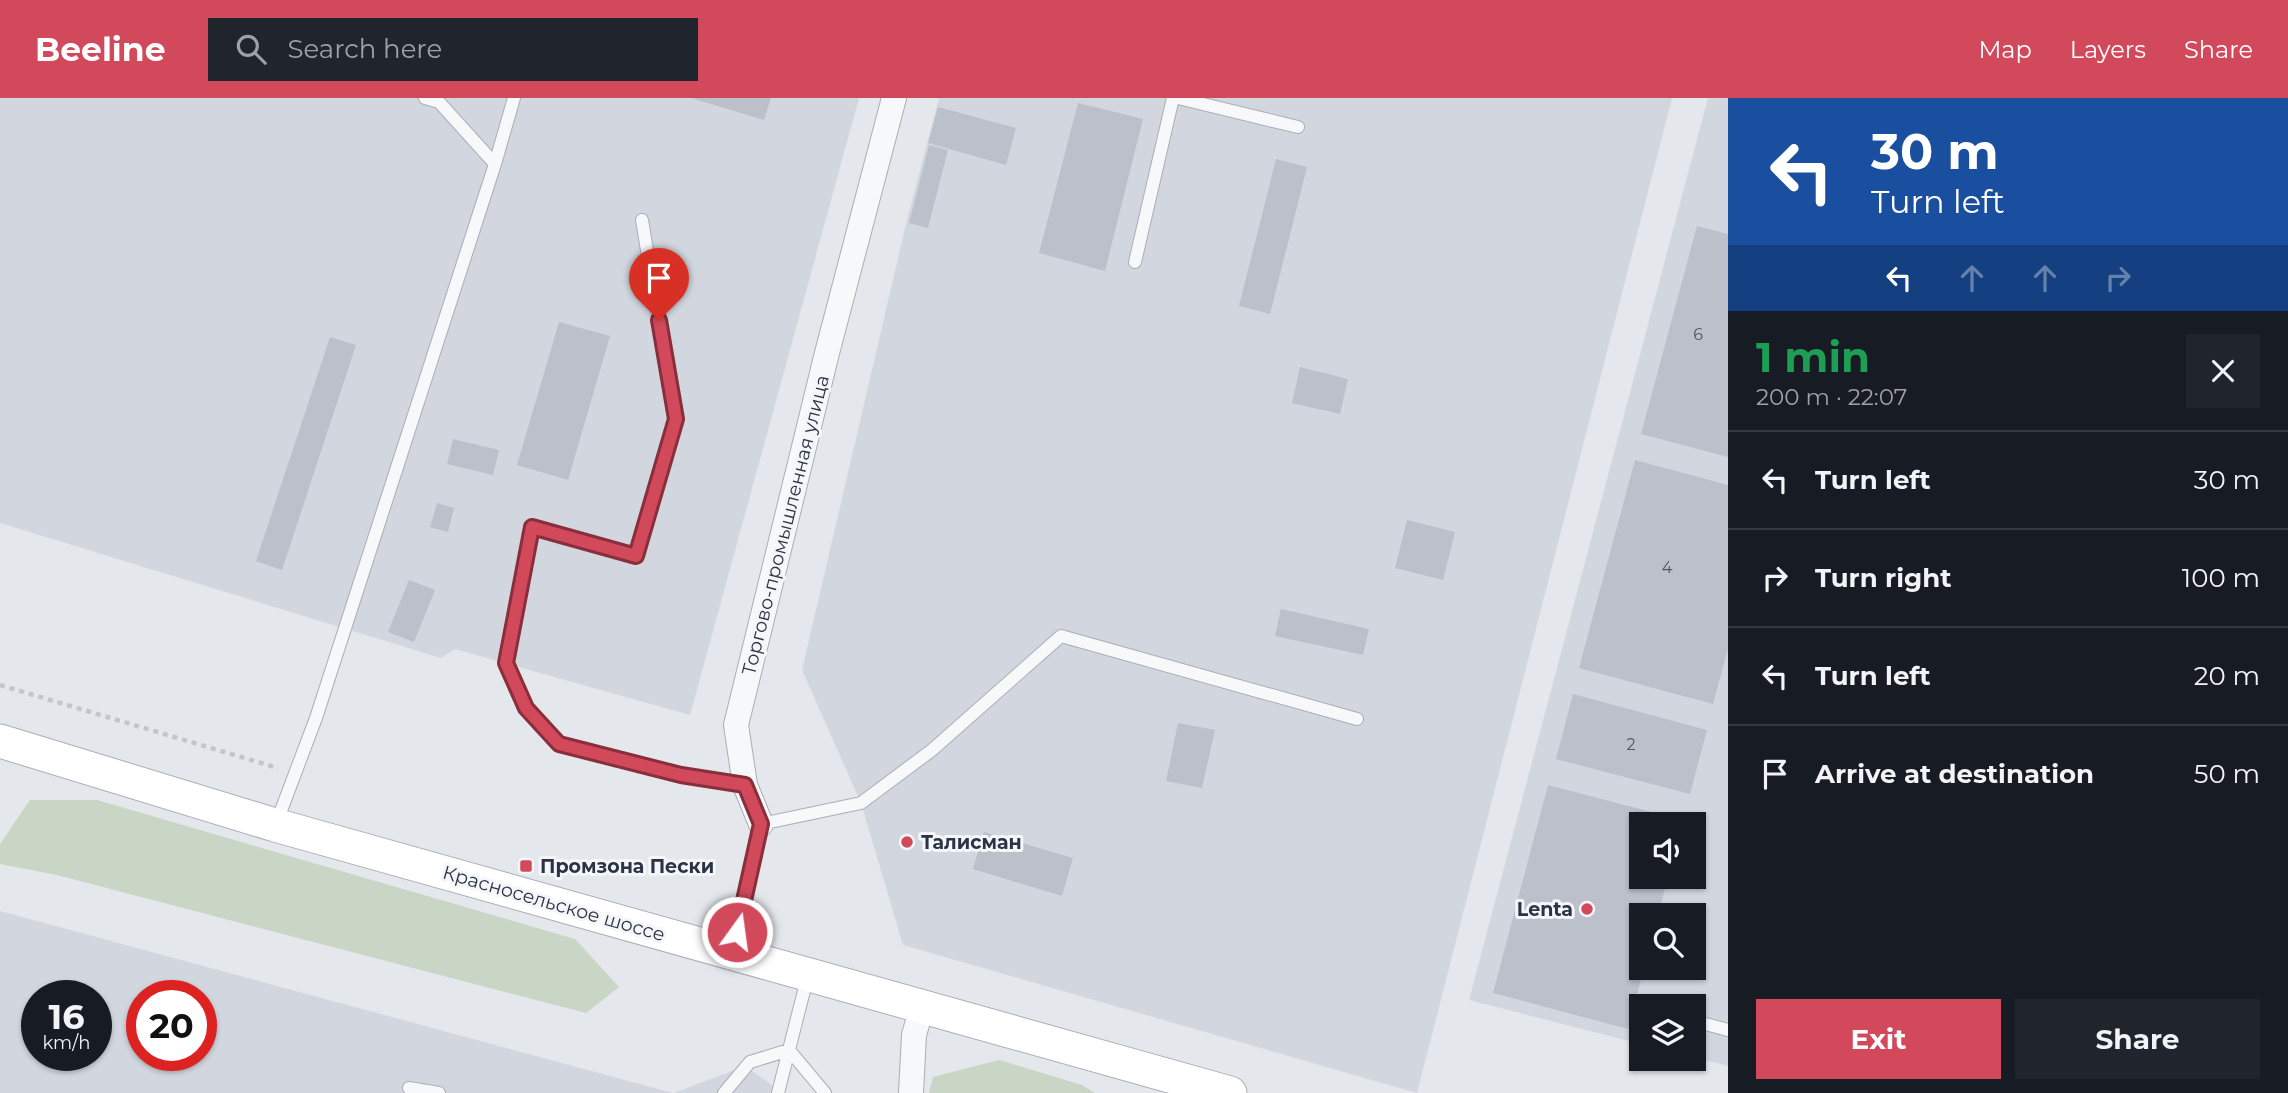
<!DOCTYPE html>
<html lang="en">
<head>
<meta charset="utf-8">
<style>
  body { margin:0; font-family:Montserrat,sans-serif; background:#20242c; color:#f1f3f6; height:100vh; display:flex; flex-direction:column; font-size:26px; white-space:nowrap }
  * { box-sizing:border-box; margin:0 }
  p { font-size:23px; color:#9ea1a6 }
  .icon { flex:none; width:38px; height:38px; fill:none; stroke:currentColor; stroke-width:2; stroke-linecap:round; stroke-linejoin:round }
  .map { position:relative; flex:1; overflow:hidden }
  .panel { display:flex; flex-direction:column; background:#171b24; width:560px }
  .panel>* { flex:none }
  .banner { background:#1a4fa0; color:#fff; overflow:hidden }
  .buttons { position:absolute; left:1629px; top:714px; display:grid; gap:14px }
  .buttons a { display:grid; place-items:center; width:77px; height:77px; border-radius:0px; background:#171b24; box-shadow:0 2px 5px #0004; font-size:35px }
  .speed { position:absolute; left:21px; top:882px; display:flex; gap:14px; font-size:35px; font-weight:700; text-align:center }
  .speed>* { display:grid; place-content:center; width:91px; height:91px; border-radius:50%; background:#171b24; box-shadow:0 2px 5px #0004; line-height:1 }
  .speed small { font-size:18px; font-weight:400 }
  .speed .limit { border:10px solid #d22; background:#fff; color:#111 }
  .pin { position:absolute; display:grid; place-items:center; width:60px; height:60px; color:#fff; margin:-72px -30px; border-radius:50% 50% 50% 0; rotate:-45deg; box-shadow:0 0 7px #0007 }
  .pin .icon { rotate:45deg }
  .me { position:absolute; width:77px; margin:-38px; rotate:14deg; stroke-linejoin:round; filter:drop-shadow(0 0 5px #0008) }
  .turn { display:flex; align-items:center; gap:24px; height:147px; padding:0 28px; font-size:32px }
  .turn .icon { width:91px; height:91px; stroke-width:2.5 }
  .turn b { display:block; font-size:49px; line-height:60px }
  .lanes { display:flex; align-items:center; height:66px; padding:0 28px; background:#0003; justify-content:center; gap:35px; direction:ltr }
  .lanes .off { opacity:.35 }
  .round { display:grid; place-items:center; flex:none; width:74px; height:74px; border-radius:0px; background:#20242c }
  .head { display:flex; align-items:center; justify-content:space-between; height:119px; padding:0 28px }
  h1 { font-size:42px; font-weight:700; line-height:52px; color:#1e9e55 }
  .action { display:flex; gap:14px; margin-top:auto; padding:14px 28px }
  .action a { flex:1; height:80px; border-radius:0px; background:#d1495b; color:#fff; font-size:28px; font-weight:700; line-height:80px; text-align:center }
  .action a+a { background:#20242c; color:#f1f3f6 }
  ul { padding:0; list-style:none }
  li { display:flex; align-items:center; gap:21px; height:98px; padding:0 28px; border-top:2px solid #363941 }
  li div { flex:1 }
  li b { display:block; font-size:26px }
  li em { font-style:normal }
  header { display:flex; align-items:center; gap:42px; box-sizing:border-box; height:98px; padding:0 35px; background:#d1495b; color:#fff }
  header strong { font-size:33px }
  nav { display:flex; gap:38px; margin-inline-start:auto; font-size:24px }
  .search { width:490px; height:63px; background:#20242c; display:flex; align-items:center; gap:18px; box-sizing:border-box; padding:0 24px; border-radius:0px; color:#9ea1a6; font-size:26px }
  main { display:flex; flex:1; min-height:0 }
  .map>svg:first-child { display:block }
  .built { fill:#d2d6de; fill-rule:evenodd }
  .green { fill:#c9d6c5 }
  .building { fill:#bbc0ca }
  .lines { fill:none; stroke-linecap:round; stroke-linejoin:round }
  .lane-casing { stroke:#a9aeb7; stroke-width:14 }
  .street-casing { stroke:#a9aeb7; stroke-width:26 }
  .secondary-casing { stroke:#a9aeb7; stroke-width:35 }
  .path { stroke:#c2c5cb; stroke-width:4.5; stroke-dasharray:5 5; stroke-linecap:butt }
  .lane { stroke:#f7f8fa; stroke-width:12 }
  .street { stroke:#f7f8fa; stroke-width:24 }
  .secondary { stroke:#fff; stroke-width:33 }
  .route-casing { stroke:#882f3b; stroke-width:18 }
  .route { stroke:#d1495b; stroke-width:12 }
  .poi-dot { fill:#d1495b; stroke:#f4f6f9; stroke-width:2.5 }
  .labels { text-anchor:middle; stroke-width:6; stroke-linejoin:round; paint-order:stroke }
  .number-label { font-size:16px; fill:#4f5766 }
  .street-label { font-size:19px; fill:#2b3445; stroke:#f4f6f9 }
  .poi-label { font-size:19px; font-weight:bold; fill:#2b3445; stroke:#f4f6f9; text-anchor:start }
</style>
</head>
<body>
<header>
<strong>Beeline</strong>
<div class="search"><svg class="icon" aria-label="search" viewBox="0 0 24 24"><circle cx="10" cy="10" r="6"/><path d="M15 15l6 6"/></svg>Search here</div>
<nav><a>Map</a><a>Layers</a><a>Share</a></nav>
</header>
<main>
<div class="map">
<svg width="1728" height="995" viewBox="0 0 1728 995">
  <rect width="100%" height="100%" fill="#e4e7ec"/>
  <path class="built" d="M0,0H859L690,617L455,551L441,560L0,425Z
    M939,0H1672L1417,995L903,847L861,705L802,572L906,126Z
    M1708,0H1728V968L1694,959V908H1642L1641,946L1469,902ZM1642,726H1694V779H1642ZM1642,817H1694V870H1642Z
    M0,813L673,995H0ZM37,898H96V957H37ZM142,898H201V957H142Z
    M745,968L783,995H674Z"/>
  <path class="green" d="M30,702H97L575,841L619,889L586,915L57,777L0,766V746Z
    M999,962L1082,987L1095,995H929L933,979Z"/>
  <path class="building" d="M691,0H771L764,22Z
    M1078,5L1143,21L1105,173L1039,155Z
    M938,9L1016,30L1006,67L928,45Z
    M929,47L948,52L928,130L909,125Z
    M1276,61L1307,69L1270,216L1239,208Z
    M1697,128L1728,136V359L1641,336Z
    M559,224L610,238L568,382L517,367Z
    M330,239L356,247L282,472L256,463Z
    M1300,269L1348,281L1340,316L1292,305Z
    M453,341L499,352L493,377L447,366Z
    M1635,362L1728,387V551L1713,606L1579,570Z
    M437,405L454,410L448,434L430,429Z
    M1407,422L1455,434L1443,482L1395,470Z
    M409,482L435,492L414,544L388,534Z
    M1281,511L1369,531L1363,557L1275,538Z
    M1573,596L1707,632L1690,696L1556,661Z
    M1178,625L1215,632L1202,690L1166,683Z
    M1548,687L1682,722L1681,726H1642V779H1668L1658,817H1642L1644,870L1628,931L1493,895Z
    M984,734L1073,760L1062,798L973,771Z"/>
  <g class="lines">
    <defs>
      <path id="lane" d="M1178,0L1298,29
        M495,66L514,0
        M642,122L675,321L636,458L532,430L506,565L526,610L559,646L681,677L745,687
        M1135,164L1173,0
        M276,726L316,620L495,66L439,4L425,0
        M732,854L761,726L861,705L932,652L1061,538L1357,621
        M1694,923L1728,932
        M409,990L439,995
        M724,995L750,964L789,952L825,995
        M778,995L808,877"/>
      <path id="street" d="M761,726L745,687L736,627L827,255L894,0
        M911,995L914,937L922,909"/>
      <path id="secondary" d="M0,643L275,727L1230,995"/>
    </defs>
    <use href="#lane" class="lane-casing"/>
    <use href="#street" class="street-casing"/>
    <use href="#secondary" class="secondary-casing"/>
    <path class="path" d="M0,587L278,670"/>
    <use href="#lane" class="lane"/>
    <use href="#street" class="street"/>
    <use href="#secondary" class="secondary"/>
  </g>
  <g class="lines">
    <defs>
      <path id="route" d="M659,222L676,321L636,458L532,429L506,565L526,610L559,646L681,677L745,687L761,726L737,834"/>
    </defs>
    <use href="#route" class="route-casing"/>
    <use href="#route" class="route"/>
  </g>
  <g class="poi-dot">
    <circle cx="907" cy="744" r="7"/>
    <rect x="519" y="761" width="14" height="14" rx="3.5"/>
    <circle cx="1587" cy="811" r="7"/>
  </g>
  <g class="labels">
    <g class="number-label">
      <text x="1698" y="242">6</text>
      <text x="1667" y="475">4</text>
      <text x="1631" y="652">2</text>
    </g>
    <g class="street-label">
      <text transform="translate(785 427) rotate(-76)" y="7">Торгово-промышленная улица</text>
      <text transform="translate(554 805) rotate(16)" y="7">Красносельское шоссе</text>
    </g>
    <g class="poi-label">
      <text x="921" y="751">Талисман</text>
      <text x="540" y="775">Промзона Пески</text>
      <text x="1573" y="818" text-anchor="end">Lenta</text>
    </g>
  </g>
</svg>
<div class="buttons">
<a><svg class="icon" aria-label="sound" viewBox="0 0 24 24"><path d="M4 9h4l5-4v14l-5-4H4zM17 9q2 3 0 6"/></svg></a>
<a><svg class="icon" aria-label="search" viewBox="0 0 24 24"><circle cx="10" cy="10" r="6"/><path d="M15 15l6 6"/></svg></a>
<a><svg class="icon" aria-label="layers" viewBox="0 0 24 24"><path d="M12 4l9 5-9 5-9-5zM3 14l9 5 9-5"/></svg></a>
</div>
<div class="speed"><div>16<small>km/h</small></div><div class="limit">20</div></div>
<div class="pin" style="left:659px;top:222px;background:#d93025"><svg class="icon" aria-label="arrive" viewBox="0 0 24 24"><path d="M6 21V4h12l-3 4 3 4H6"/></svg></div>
<svg class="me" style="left:737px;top:834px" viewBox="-20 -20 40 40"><circle r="17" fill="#d1495b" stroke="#fff" stroke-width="3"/><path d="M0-11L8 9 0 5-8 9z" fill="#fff"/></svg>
</div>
<section class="panel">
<div class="banner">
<div class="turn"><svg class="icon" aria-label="left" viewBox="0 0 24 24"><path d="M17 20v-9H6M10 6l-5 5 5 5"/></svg><div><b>30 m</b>Turn left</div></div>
<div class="lanes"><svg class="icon" aria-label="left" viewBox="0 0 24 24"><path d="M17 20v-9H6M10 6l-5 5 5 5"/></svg><svg class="icon off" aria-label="ahead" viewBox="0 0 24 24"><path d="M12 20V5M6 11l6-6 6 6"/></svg><svg class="icon off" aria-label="ahead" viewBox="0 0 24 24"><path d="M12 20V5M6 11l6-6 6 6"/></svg><svg class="icon off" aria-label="right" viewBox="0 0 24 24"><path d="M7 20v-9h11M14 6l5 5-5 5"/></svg></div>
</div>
<div class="head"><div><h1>1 min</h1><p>200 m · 22:07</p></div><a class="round"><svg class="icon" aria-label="close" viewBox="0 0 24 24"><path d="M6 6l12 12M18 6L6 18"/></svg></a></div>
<ul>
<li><svg class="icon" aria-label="left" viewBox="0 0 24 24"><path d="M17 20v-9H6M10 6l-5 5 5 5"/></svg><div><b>Turn left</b></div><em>30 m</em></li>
<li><svg class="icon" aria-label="right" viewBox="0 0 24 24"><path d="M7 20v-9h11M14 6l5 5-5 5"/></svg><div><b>Turn right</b></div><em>100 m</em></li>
<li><svg class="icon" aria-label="left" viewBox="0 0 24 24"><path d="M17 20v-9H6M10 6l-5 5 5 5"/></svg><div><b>Turn left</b></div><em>20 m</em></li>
<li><svg class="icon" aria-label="arrive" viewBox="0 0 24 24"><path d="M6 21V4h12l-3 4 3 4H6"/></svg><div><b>Arrive at destination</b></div><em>50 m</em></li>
</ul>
<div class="action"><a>Exit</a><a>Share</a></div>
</section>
</main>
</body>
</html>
